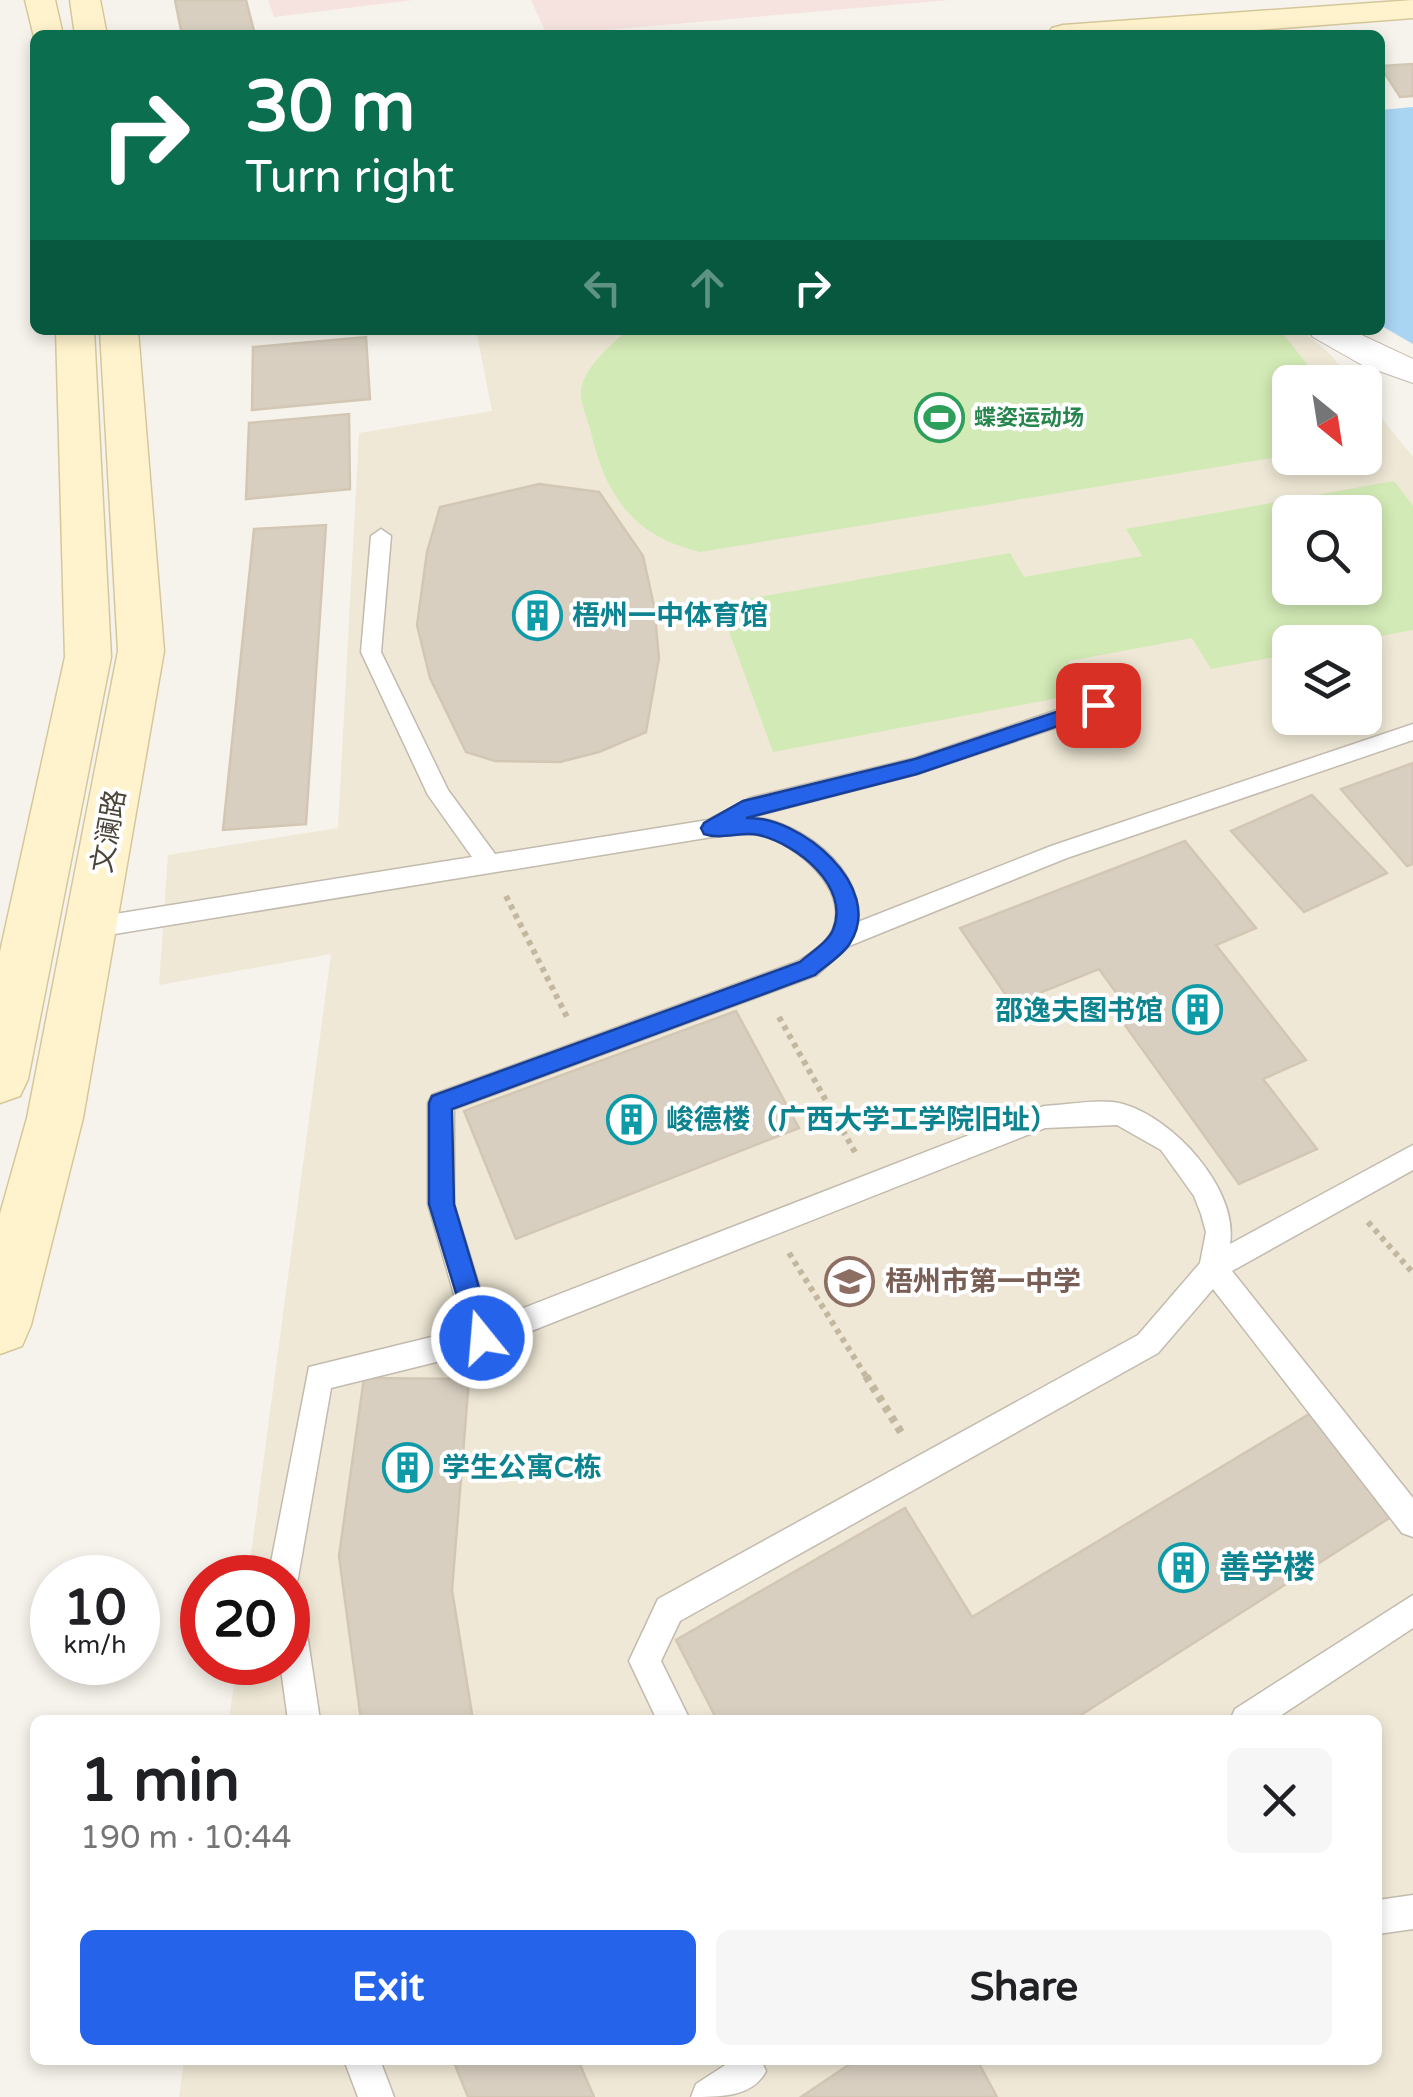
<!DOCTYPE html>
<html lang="en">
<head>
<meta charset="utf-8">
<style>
  body { margin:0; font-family:"Varela Round","Noto Sans SC",sans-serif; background:#f6f6f6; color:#202124; height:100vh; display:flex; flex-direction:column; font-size:38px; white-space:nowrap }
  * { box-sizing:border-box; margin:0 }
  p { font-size:32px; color:#757577 }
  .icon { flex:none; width:55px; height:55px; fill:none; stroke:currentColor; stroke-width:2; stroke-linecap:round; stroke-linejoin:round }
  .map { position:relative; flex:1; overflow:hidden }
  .details { position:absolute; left:30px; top:1715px; width:1352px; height:350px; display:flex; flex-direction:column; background:#fff; border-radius:15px; box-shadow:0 5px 15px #0003 }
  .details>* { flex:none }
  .top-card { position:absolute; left:30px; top:30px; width:1355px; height:305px; border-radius:15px; box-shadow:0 5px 15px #0003; background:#0b6e4f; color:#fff; overflow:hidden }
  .needle { width:65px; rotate:150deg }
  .buttons { position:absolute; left:1272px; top:365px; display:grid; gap:20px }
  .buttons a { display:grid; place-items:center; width:110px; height:110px; border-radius:15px; background:#fff; box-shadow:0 5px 15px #0003; font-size:50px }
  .speed { position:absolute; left:30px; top:1555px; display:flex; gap:20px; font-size:50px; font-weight:700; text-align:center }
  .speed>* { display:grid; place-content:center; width:130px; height:130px; border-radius:50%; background:#fff; box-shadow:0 5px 15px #0003; line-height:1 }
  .speed small { font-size:25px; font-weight:400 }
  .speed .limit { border:15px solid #d22; background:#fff; color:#111 }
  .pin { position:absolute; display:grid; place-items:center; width:85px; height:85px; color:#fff; margin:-42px; border-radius:20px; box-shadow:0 5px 15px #0006 }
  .me { position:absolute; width:110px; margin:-55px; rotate:343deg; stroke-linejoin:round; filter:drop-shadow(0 0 8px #0008) }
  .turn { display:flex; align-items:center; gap:35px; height:210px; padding:0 50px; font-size:45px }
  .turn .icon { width:130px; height:130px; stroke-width:2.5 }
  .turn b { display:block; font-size:70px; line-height:85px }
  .lanes { display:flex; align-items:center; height:95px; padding:0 50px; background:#0003; justify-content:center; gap:50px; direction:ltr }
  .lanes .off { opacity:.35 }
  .round { display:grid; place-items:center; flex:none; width:105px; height:105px; border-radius:15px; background:#f6f6f6 }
  .overview { display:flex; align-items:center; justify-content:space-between; height:170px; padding:0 50px }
  h1 { font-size:60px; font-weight:700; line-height:75px }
  .primary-button { display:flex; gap:20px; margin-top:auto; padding:20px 50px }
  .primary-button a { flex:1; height:115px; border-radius:15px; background:#2563eb; color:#fff; font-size:40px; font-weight:700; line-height:115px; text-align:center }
  .primary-button a+a { background:#f6f6f6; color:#202124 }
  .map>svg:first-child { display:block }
  .education { fill:#efe8d6; fill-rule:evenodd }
  .medical { fill:#f6e3e0 }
  .green { fill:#d2eab5; fill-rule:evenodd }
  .water { fill:#a9d4f2 }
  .building { fill:#d8cfc1; stroke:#d3c7b4; stroke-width:2.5 }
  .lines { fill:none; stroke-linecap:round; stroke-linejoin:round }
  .lane-casing { stroke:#c2bbae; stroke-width:3 }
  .street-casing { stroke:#c2bbae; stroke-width:2 }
  .secondary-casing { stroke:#d6c79b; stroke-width:3 }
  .path-far1 { stroke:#c4b79f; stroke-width:6; stroke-dasharray:5 5; stroke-linecap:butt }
  .path { stroke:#c4b79f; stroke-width:8; stroke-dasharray:6 6; stroke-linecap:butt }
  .lane { fill:#fff; fill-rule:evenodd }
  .street { fill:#fff; fill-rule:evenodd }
  .secondary { fill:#fff3cd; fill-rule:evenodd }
  .route { fill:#2563eb; stroke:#184099; stroke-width:2.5 }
  .labels { text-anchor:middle; stroke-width:8; stroke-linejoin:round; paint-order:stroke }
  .far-leisure-label { font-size:22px; font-weight:bold; fill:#27864d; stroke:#fff; text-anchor:start }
  .culture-label { font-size:28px; font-weight:bold; fill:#0d838f; stroke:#fff; text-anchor:start }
  .street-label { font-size:28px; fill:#4b4439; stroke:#fff }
  .education-label { font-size:28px; font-weight:bold; fill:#785e54; stroke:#fff; text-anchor:start }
  .near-culture-label { font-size:32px; font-weight:bold; fill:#0d838f; stroke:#fff; text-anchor:start }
</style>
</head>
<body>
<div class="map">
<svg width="1413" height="2097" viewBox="0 0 1413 2097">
  <rect width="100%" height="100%" fill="#f6f3ec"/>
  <path class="education" d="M476,330H1302L1331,355L1353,382H1290V458H1365V398L1413,457V2097H179L184,2060H1378V1720H229L237,1663L288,1662V1578L248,1577L331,954L159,985L168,855L338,828L359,433L492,411ZM1290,512H1365V588H1290ZM1290,642H1365V718H1290Z"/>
  <path class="medical" d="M268,0H413L274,17Z
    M531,0H950L547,35Z"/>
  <path class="green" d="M627,330H1280L1306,363L1316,382H1290V455L700,552C631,535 605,495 590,428C587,418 580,402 581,391C584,366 611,346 627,330Z
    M1394,481L1413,506V630L1349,642H1290V654L1211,669L1192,638L1069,661L1084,693L773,752L719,604L1010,553L1024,577L1142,556L1126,529ZM1290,512H1365V588H1290Z"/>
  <path class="water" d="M1413,107V344L1380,325V110Z"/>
  <path class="building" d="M175,0H246L255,35H182Z
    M1413,64V96L1400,97L1380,66Z
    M366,337L370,399L252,410L253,347Z
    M349,414L350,489L246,499L249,423Z
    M539,484L599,492L643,556L654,606L659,658L646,732L599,752L560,762L495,761L466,752L430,678L417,625L427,552L440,507Z
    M326,525L306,824L223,830L254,529Z
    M1413,763V864L1407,866L1341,789Z
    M1312,795L1387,873L1304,912L1231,831Z
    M1185,841L1256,928L1216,945L1306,1060L1263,1079L1317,1149L1239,1184L1122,1021L1133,1016L1099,969L1012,1004L960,928Z
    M736,1011L799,1128L516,1239L464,1111Z
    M364,1378L469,1379L452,1590L473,1720H361L339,1556Z
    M1311,1413L1391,1517L1073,1720H717L676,1640L905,1508L972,1617Z
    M453,2060H578L594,2097H468Z
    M856,2060H977L997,2097H801Z"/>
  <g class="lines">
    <defs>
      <path id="lane" d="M381,529L391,536L381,652L448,790L495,854L708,820L750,798L915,758L1090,699H1106L1109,705L1106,711L917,774L751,817C801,821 863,868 858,922L1051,846L1413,724V740L1067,858L849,946L817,975L454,1109V1204L490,1321L1044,1106C1068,1105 1100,1098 1123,1104C1173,1118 1239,1189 1230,1244L1413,1145V1170L1232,1271L1413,1498V1537L1402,1533L1213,1289L1158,1353L680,1621L661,1661L690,1720H657L629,1661L658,1599L1138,1335L1200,1263L1206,1232L1201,1214L1194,1196L1161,1150L1117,1125L1045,1128L481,1351L331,1388L298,1578L294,1589L288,1591V1578H268L309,1367L464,1329L428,1204V1103L432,1095L799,961C809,954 823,946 829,936C857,895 796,842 759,835C744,832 727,836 712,837L90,938L82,935L78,928L82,921L90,918L472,857L428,795L361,652L371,536Z
        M288,1592L299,1596L303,1607L320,1720H288L280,1662H288Z
        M1413,1595V1628L1274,1720H1230L1235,1709Z
        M1413,1895V1929L1378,1934V1900Z
        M344,2060H380L394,2097H358Z
        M733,2060H761L766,2071C753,2097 721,2097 691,2097L696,2084Z"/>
      <path id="street" d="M1307,330H1351L1413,359V383L1362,365L1313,337Z"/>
      <path id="secondary" d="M25,0H55L63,35H35V41Z
        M70,0H100L107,35H75Z
        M1413,0V18L1190,35H1047L1052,28L1063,25Z
        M56,330H94L111,657L28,1079L20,1096L0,1103V952L65,657Z
        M100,330H138L164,651L83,1118L31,1325L22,1346L0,1354V1214L27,1118L118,651Z"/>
    </defs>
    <use href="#lane" class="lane-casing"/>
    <use href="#street" class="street-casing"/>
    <use href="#secondary" class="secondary-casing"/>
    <path class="path-far1" d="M506,896L568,1019
      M779,1017L856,1154
      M1368,1222L1413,1273
      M789,1253L867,1378"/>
    <path class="path" d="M866,1376L904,1437"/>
    <use href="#lane" class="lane"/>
    <use href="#street" class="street"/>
    <use href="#secondary" class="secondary"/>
  </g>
  <path class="route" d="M1098,698L1105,700V710L917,774L746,818C799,815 886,887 850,943C843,955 826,965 815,975L452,1109L454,1204L494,1338L491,1346L482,1350L472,1346L429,1204V1103L432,1096L800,962C810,953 828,942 833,930C851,886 796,844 759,835C742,831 722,840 704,834L701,828L704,823L743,801L915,759Z"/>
  <defs>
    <symbol id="stadium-ring" viewBox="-11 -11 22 22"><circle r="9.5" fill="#fff" stroke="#2e9e5b" stroke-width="1.5"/><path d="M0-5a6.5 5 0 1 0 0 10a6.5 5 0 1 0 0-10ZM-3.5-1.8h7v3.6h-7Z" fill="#2e9e5b"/></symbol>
    <symbol id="building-ring" viewBox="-11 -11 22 22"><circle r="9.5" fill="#fff" stroke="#0f9aa8" stroke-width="1.5"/><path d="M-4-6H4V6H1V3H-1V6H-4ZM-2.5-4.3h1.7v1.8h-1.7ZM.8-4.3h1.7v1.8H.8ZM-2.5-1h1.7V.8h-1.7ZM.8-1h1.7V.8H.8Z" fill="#0f9aa8"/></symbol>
    <symbol id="school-ring" viewBox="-11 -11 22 22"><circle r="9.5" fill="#fff" stroke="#8d6e63" stroke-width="1.5"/><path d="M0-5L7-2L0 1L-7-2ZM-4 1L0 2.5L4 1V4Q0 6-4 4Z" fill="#8d6e63"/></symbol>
  </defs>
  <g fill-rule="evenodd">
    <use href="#stadium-ring" x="912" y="390" width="55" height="55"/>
    <use href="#building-ring" x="510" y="588" width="55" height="55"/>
    <use href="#building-ring" x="1170" y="982" width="55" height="55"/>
    <use href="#building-ring" x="604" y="1092" width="55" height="55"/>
    <use href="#school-ring" x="822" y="1254" width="55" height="55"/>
    <use href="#building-ring" x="380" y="1440" width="55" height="55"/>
    <use href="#building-ring" x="1156" y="1540" width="55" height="55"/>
  </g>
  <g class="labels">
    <g class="far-leisure-label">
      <text x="974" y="425">蝶姿运动场</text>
    </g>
    <g class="culture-label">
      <text x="572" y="625">梧州一中体育馆</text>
      <text x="1163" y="1020" text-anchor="end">邵逸夫图书馆</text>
      <text x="666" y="1129">峻德楼（广西大学工学院旧址）</text>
      <text x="442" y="1477">学生公寓C栋</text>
    </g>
    <g class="street-label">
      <text transform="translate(108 831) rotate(-80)" y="10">文澜路</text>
    </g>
    <g class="education-label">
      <text x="885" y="1291">梧州市第一中学</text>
    </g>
    <g class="near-culture-label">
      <text x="1219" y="1578">善学楼</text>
    </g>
  </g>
</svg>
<div class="buttons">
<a><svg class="needle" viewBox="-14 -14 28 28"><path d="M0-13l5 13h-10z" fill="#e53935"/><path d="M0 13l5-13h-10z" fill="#757577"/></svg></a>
<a><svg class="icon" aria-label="search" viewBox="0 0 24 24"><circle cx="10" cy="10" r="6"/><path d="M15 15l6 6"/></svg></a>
<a><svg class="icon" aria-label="layers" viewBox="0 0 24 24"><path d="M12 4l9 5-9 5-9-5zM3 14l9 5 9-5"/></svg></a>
</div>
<div class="speed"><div>10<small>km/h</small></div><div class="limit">20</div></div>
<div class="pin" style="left:1098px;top:705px;background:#d93025"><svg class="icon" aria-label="arrive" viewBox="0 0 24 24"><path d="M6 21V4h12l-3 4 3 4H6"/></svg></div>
<svg class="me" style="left:482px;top:1338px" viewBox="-20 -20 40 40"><circle r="17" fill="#2563eb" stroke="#fff" stroke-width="3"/><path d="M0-11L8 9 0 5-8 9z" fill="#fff"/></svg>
<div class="top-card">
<div class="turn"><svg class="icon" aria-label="right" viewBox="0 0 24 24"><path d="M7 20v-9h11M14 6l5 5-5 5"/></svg><div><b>30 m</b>Turn right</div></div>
<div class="lanes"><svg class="icon off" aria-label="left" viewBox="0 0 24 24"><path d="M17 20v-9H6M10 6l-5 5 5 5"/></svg><svg class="icon off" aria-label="ahead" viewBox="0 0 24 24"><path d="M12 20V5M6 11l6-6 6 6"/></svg><svg class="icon" aria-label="right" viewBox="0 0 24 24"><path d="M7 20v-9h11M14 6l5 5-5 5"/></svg></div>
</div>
<section class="details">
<div class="overview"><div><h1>1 min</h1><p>190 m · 10:44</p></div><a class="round"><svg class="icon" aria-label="close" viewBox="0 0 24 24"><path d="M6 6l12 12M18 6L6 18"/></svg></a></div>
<div class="primary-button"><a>Exit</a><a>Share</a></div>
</section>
</div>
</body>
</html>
